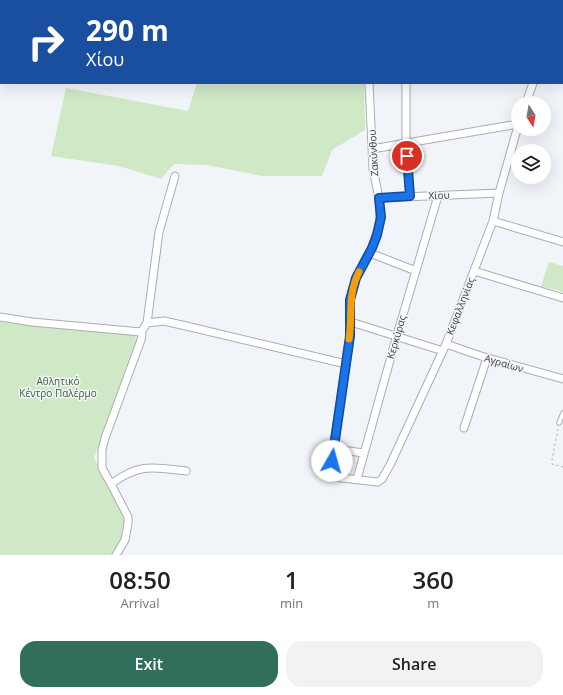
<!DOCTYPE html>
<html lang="en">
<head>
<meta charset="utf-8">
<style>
  body { margin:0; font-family:"Open Sans",sans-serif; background:#f2f2f2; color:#202124; height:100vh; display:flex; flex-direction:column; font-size:15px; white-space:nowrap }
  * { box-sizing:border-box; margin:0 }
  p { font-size:13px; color:#757577 }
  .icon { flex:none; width:22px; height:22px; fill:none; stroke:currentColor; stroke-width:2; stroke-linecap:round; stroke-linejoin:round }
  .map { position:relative; height:555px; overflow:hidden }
  .panel { display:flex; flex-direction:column; background:#fff; flex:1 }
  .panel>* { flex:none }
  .guide { position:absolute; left:0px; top:0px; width:563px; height:84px; box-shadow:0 4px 16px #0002; background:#1a4fa0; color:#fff; overflow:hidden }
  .needle { width:26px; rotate:169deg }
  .controls { position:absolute; left:511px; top:96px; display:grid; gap:8px }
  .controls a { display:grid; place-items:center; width:40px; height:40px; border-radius:50%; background:#fff; box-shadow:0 4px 16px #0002; font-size:20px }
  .pin { position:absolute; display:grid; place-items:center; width:34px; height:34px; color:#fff; margin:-17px; border:2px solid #fff; border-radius:50%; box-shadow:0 1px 4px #0007 }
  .me { position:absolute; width:44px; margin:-22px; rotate:7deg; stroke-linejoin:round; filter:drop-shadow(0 0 3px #0008) }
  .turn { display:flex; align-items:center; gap:14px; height:84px; padding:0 20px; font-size:18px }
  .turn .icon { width:52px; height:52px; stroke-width:2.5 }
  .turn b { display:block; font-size:28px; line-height:34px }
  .eta { display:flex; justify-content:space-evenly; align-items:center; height:68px; text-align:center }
  .eta b { font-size:24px; font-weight:600; line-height:28px }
  .action { display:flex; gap:8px; margin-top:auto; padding:8px 20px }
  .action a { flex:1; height:46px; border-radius:16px; background:#316f5c; color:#fff; font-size:16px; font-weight:600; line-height:46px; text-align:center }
  .action a+a { background:#f2f2f2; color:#202124 }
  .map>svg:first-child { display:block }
  .green { fill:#cfe8c5 }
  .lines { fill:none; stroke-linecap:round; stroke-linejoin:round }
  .canal { stroke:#bee2ff; stroke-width:7 }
  .river { stroke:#bee2ff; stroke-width:11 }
  .service-casing { stroke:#a9adb2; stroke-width:5.5 }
  .minor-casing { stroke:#a9adb2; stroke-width:9 }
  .path { stroke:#a3a6aa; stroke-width:1; stroke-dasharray:2 3; stroke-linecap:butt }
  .service { stroke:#fff; stroke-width:3.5 }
  .minor { stroke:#fff; stroke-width:7 }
  .route-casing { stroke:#114b97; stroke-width:10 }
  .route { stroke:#1a73e8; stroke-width:7 }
  .slow { stroke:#f59e0b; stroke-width:7 }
  .labels { text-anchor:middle; stroke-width:3; stroke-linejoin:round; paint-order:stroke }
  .street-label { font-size:10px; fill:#393a3c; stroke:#f1f5fa }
  .park-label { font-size:10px; fill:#3d5f2e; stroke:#f1f5fa }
</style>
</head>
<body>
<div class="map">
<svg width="563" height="555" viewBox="0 0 563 555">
  <rect width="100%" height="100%" fill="#f1f5fa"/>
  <path class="green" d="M197,83H364L365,130L332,150L322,176H262L207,165L174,164L161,179L119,166L51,156L66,88L188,111Z
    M549,262L563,266V292L541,286Z
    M0,320L134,334L137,339V342L94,458L125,514V535L112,555H0Z"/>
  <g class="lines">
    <path class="canal" d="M562,55H563
      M0,70H1"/>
    <path class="river" d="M562,15H563
      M0,33H1"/>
    <defs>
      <path id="service" d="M559,423L563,413"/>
      <path id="minor" d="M562,42H563
        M0,58H1
        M369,83L373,169L379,198L380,222L372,248L356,278L350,300V336L341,399L333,449L330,473L333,477L378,482L382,479L390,465L446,344L493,221L499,193L518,126
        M406,83V143L410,196
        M526,103L533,83
        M372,149L518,124
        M379,198L499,193
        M493,221L563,242
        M370,253L416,271
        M474,271L563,298
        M0,317L32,322L141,332
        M351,322L443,351
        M147,323L159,232L175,176
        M446,344L481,356L563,379
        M464,428L487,358
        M333,449L364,453
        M357,479L397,335L438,196
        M111,484C139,463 153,467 186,471
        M116,555L125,540L128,524V517L111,484L102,468V450L105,438L141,340L142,335L141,332L147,323L164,321L186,326L346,364"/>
    </defs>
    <use href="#service" class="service-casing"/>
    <use href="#minor" class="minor-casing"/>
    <path class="path" d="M558,429L552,460V464L563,467"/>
    <use href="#service" class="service"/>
    <use href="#minor" class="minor"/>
  </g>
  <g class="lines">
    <defs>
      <path id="route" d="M332,461L350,336V300L356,278L372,248L377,235L381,217L379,198L410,196L407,156"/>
    </defs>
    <use href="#route" class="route-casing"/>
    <use href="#route" class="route"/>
    <path class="slow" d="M349,339C353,315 347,296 359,272"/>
  </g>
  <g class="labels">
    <g class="street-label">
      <text transform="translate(373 153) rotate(-93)" y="4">Ζακύνθου</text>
      <text transform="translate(439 195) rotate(-2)" y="4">Χίου</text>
      <text transform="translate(460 306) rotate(-69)" y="4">Κεφαλληνίας</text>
      <text transform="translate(396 337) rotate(-74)" y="4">Κερκύρας</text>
      <text transform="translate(504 363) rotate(16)" y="4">Αγραίων</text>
    </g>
    <g class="park-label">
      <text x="58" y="385">Αθλητικό<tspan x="58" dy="12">Κέντρο Παλέρμο</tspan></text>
    </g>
  </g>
</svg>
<div class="controls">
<a><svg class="needle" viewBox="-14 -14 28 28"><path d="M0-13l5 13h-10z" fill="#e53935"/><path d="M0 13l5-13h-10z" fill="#757577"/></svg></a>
<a><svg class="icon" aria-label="layers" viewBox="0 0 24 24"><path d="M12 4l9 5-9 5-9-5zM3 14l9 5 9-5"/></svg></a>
</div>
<div class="pin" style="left:407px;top:156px;background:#d93025"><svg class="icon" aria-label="arrive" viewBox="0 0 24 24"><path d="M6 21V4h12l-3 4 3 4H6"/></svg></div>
<svg class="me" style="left:332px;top:461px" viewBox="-20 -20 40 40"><circle r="19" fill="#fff"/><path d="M0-13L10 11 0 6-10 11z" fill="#1a73e8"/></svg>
<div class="guide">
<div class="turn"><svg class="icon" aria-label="right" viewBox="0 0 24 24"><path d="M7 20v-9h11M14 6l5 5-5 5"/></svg><div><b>290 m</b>Χίου</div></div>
</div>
</div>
<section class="panel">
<div class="eta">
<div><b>08:50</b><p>Arrival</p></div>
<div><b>1</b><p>min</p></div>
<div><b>360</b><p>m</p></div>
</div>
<div class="action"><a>Exit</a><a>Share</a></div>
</section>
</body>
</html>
